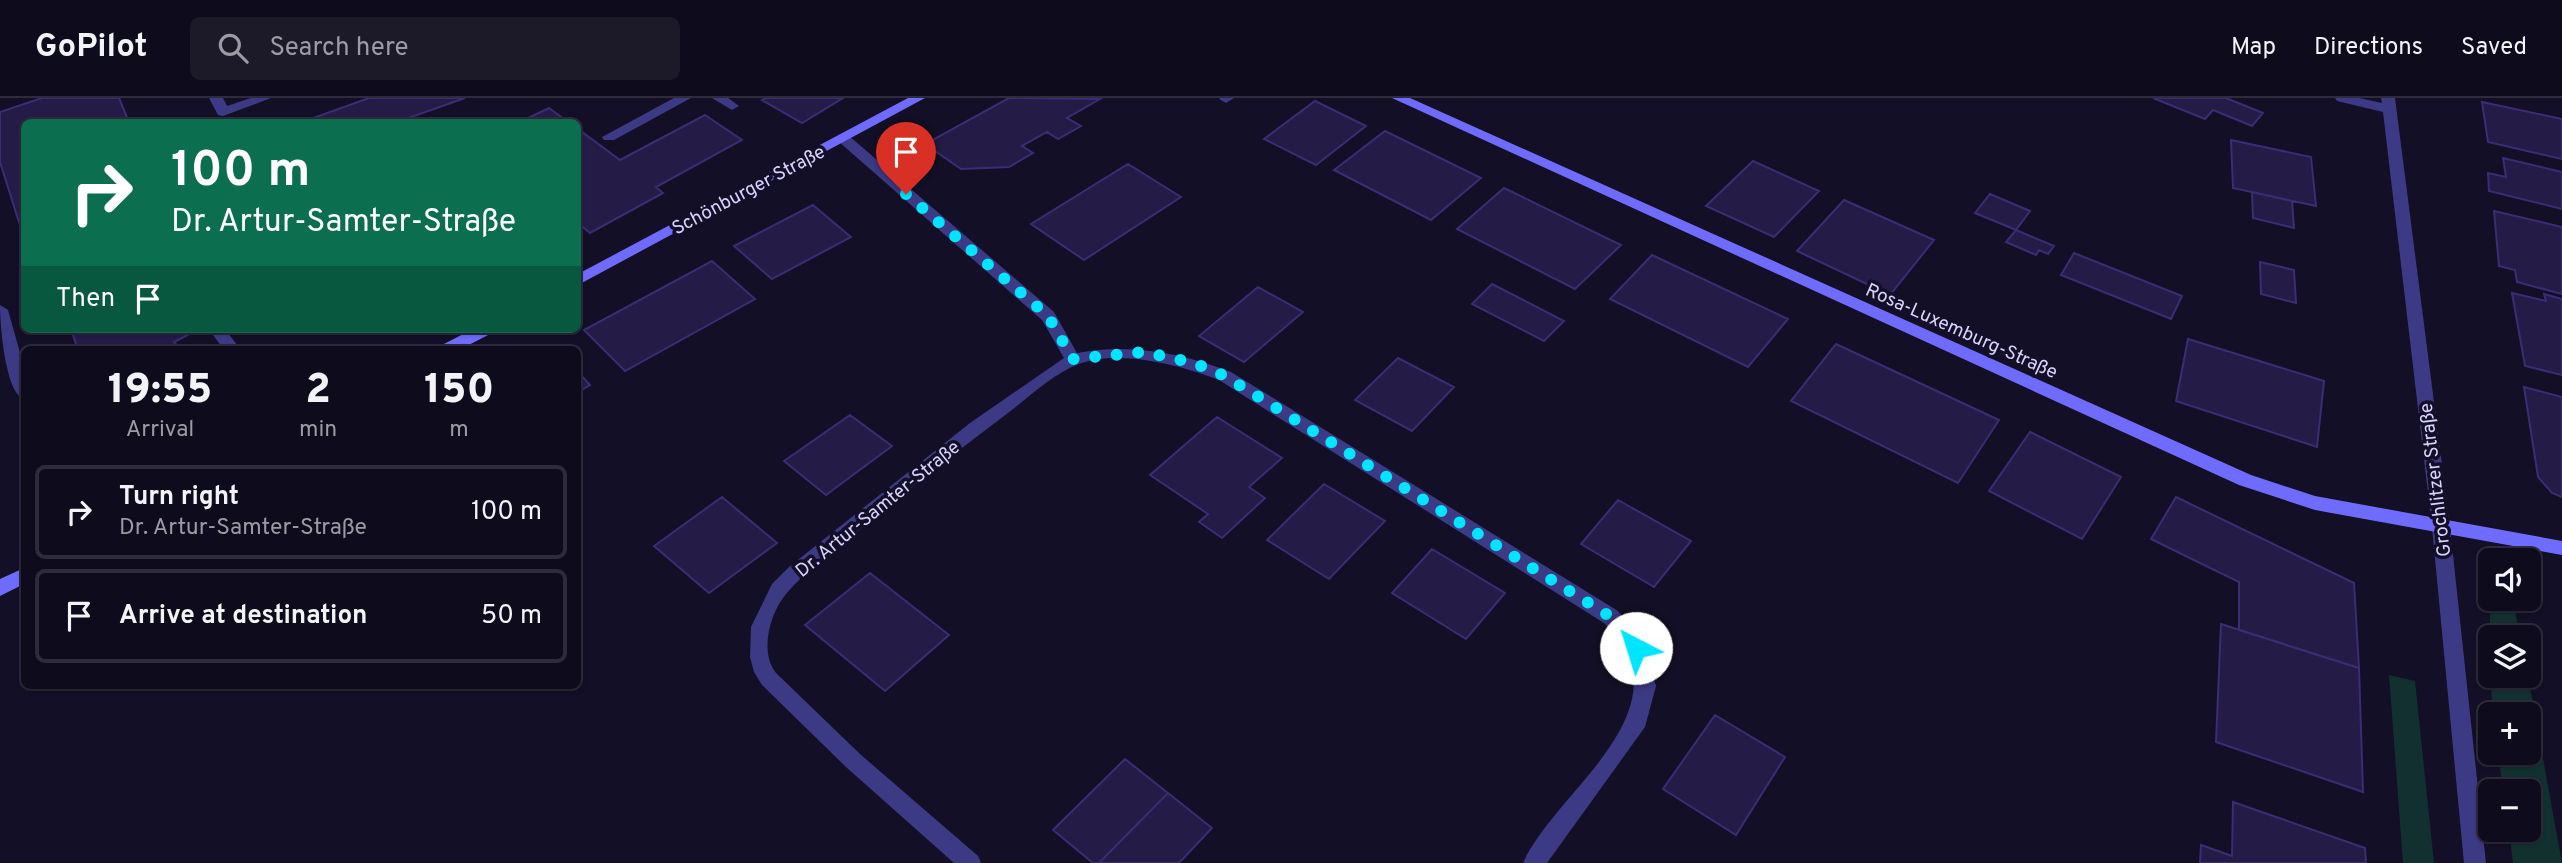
<!DOCTYPE html>
<html lang="en">
<head>
<meta charset="utf-8">
<style>
  body { margin:0; font-family:Overpass,sans-serif; background:#1c1929; color:#f1f3f6; height:100vh; display:flex; flex-direction:column; font-size:26px; white-space:nowrap }
  * { box-sizing:border-box; margin:0 }
  p { font-size:23px; color:#9b9ba3 }
  .icon { flex:none; width:38px; height:38px; fill:none; stroke:currentColor; stroke-width:2; stroke-linecap:round; stroke-linejoin:round }
  .map { position:relative; flex:1; overflow:hidden }
  .drawer { position:absolute; left:21px; top:248px; width:560px; height:343px; display:flex; flex-direction:column; background:#0e0b1c; border-radius:10px; box-shadow:0 2px 5px #0004,0 0 0 2px #2e2b3b }
  .drawer>* { flex:none }
  .guide { position:absolute; left:21px; top:21px; width:560px; height:214px; border-radius:10px; box-shadow:0 2px 5px #0004,0 0 0 2px #2e2b3b; background:#0b6e4f; color:#fff; overflow:hidden }
  .tools { position:absolute; left:2478px; top:450px; display:grid; gap:14px }
  .tools a { display:grid; place-items:center; width:63px; height:63px; border-radius:10px; background:#0e0b1c; box-shadow:0 2px 5px #0004,0 0 0 2px #2e2b3b; font-size:35px }
  .pin { position:absolute; display:grid; place-items:center; width:60px; height:60px; color:#fff; margin:-72px -30px; border-radius:50% 50% 50% 0; rotate:-45deg; box-shadow:0 0 7px #0007 }
  .pin .icon { rotate:45deg }
  .me { position:absolute; width:77px; margin:-38px; rotate:320deg; stroke-linejoin:round; filter:drop-shadow(0 0 5px #0008) }
  .turn { display:flex; align-items:center; gap:24px; height:147px; padding:0 35px; font-size:32px }
  .turn .icon { width:91px; height:91px; stroke-width:2.5 }
  .turn b { display:block; font-size:49px; line-height:60px }
  .then { display:flex; align-items:center; height:66px; padding:0 35px; background:#0003; gap:14px; font-size:26px }
  .eta { display:flex; justify-content:space-evenly; align-items:center; height:119px; text-align:center }
  .eta b { font-size:42px; font-weight:800; line-height:49px }
  ul { padding:0; list-style:none }
  li { display:flex; align-items:center; gap:21px; height:94px; margin:0 14px 10px; padding:0 21px; border:4px solid #2e2b3b; border-radius:10px }
  li div { flex:1 }
  li b { display:block; font-size:26px }
  li em { font-style:normal }
  header { display:flex; align-items:center; gap:42px; box-sizing:border-box; height:98px; padding:0 35px; background:#0e0b1c; border-bottom:2px solid #2e2b3b }
  header strong { font-size:33px }
  nav { display:flex; gap:38px; margin-inline-start:auto; font-size:24px }
  .search { width:490px; height:63px; background:#1c1929; display:flex; align-items:center; gap:18px; box-sizing:border-box; padding:0 24px; border-radius:10px; color:#9b9ba3; font-size:26px }
  .map>svg:first-child { display:block }
  .green { fill:#12302f }
  .building { fill:#241b47; stroke:#3b2d73; stroke-width:2 }
  .lines { fill:none; stroke-linecap:round; stroke-linejoin:round }
  .service { fill:#3d3a85; fill-rule:evenodd }
  .minor { fill:#3d3a85; fill-rule:evenodd }
  .secondary { fill:#6f6bff; fill-rule:evenodd }
  .route { stroke:#00e5ff; stroke-width:12; stroke-dasharray:0 21.6 }
  .labels { text-anchor:middle; stroke-width:7; stroke-linejoin:round; paint-order:stroke }
  .street-label { font-size:19px; fill:#d9d4ff; stroke:#130f26 }
</style>
</head>
<body>
<header>
<strong>GoPilot</strong>
<div class="search"><svg class="icon" aria-label="search" viewBox="0 0 24 24"><circle cx="10" cy="10" r="6"/><path d="M15 15l6 6"/></svg>Search here</div>
<nav><a>Map</a><a>Directions</a><a>Saved</a></nav>
</header>
<div class="map">
<svg width="2562" height="765" viewBox="0 0 2562 765">
  <rect width="100%" height="100%" fill="#130f26"/>
  <path class="green" d="M2490,505L2515,512L2520,539H2490Z
    M2389,577L2415,583L2434,765H2403Z
    M2490,578H2528L2562,765H2513L2509,732H2529V693H2503L2498,655L2529,654V616H2493Z"/>
  <path class="building" d="M42,0H119L129,24H24V140L0,64V14Z
    M369,0H465L397,24L305,23Z
    M766,0H843L802,25L762,2Z
    M1009,0L1100,1L1067,20L1081,28L1058,41L1047,34L1022,48L1033,55L1009,69L961,71L925,46Z
    M2153,0H2226L2263,15L2252,28L2213,12L2205,21Z
    M1315,3L1366,28L1316,67L1264,41Z
    M2482,4L2562,21V61L2488,44Z
    M549,10L568,24H520Z
    M705,17L742,42L656,89L663,95L590,135L578,125V31L620,62Z
    M1385,33L1481,80L1431,122L1334,72Z
    M2231,42L2311,59L2316,108L2233,90Z
    M2503,60L2562,74V111L2489,93L2488,75L2506,79Z
    M1753,63L1819,93L1774,139L1706,108Z
    M1128,66L1181,99L1084,162L1031,126Z
    M1504,90L1621,147L1575,191L1457,131Z
    M2252,94L2292,103L2294,130L2253,120Z
    M1990,96L2030,113L2016,132L1975,115Z
    M1844,102L1934,142L1890,197L1797,153Z
    M813,107L851,139L772,181L734,148Z
    M2494,113L2562,129V196L2517,184L2515,172L2499,168Z
    M2016,132L2054,148L2048,156L2039,152L2036,157L2006,144Z
    M2074,155L2182,198L2171,221L2061,177Z
    M1652,157L1788,221L1748,269L1610,201Z
    M712,163L755,201L625,273L584,232Z
    M2260,164L2294,172L2296,205L2261,196Z
    M1492,186L1564,223L1544,243L1472,206Z
    M1258,189L1303,214L1244,264L1199,238Z
    M2512,195L2546,203L2544,196L2562,201V277L2525,268Z
    M71,231H199L174,244L181,252H78Z
    M2188,241L2324,283L2317,349L2176,303Z
    M1836,246L1999,322L1958,385L1791,303Z
    M1398,260L1454,289L1412,333L1355,302Z
    M578,274L590,287L578,294Z
    M2524,289L2562,299V399L2552,395L2538,379Z
    M850,317L892,348L826,397L784,363Z
    M1217,319L1282,360L1249,389L1265,400L1222,440L1199,424L1208,416L1150,377Z
    M2030,334L2121,379L2082,441L1989,393Z
    M1324,386L1385,423L1329,481L1267,442Z
    M722,399L777,445L709,495L654,448Z
    M2176,399L2354,485L2359,570L2239,532V484L2151,441Z
    M1618,402L1691,443L1654,489L1581,446Z
    M1432,451L1505,495L1466,541L1392,495Z
    M870,475L949,537L885,593L805,527Z
    M2221,526L2359,570L2363,694L2216,644Z
    M1715,617L1785,659L1736,737L1663,691Z
    M1125,661L1168,695L1099,765H1093L1053,732Z
    M1168,695L1212,730L1179,765H1099Z
    M2233,704L2365,750L2366,765H2200L2201,747L2232,758Z"/>
  <g class="lines">
    <path class="service" d="M209,0H223L227,8L251,0H271L223,18L218,17Z
      M674,0H691L614,42H604L602,39Z
      M712,0H728L739,8L732,12Z
      M1234,0L1226,5L1219,1L1220,0Z
      M0,207L8,212L24,269V301C5,295 0,225 0,207Z
      M213,231H225L241,252H224L211,234Z"/>
    <path class="minor" d="M2335,0H2359L2382,5L2381,0H2395L2450,429L2486,765H2464L2432,429L2383,14L2337,3Z
      M843,36L848,37L1054,214L1077,255C1131,245 1180,255 1231,274L1618,513L1643,544L1656,588L1645,629L1547,765H1523C1551,701 1662,631 1627,554C1623,544 1612,534 1604,525L1219,282C1180,267 1120,251 1079,266C1052,276 1027,301 1004,318C955,355 906,393 858,433C834,452 806,472 786,496C770,515 759,554 776,575L860,656L978,758L981,765H954L846,669L762,587L754,574L750,559L751,529L772,486L789,469L970,325L1064,260L1042,222L838,43V37Z"/>
    <path class="secondary" d="M908,0H925L578,187V176Z
      M1392,0H1410L2251,377L2315,398L2562,443V457L2315,412L2239,387Z
      M473,231H494L492,235L459,252H438L440,248Z
      M24,470V486L0,498V481Z"/>
  </g>
  <g class="lines">
    <path class="route" d="M906,96L1048,218L1073,261L1144,254L1194,265L1225,278L1611,519L1636,550"/>
  </g>
  <g class="labels">
    <g class="street-label">
      <text transform="translate(748 91) rotate(-28)" y="7">Schönburger Straße</text>
      <text transform="translate(1962 232) rotate(24)" y="7">Rosa-Luxemburg-Straße</text>
      <text transform="translate(2434 382) rotate(-97)" y="7">Grochlitzer Straße</text>
      <text transform="translate(877 410) rotate(-39)" y="7">Dr. Artur-Samter-Straße</text>
    </g>
  </g>
</svg>
<div class="tools">
<a><svg class="icon" aria-label="sound" viewBox="0 0 24 24"><path d="M4 9h4l5-4v14l-5-4H4zM17 9q2 3 0 6"/></svg></a>
<a><svg class="icon" aria-label="layers" viewBox="0 0 24 24"><path d="M12 4l9 5-9 5-9-5zM3 14l9 5 9-5"/></svg></a>
<a>+</a>
<a>−</a>
</div>
<div class="pin" style="left:906px;top:96px;background:#d93025"><svg class="icon" aria-label="arrive" viewBox="0 0 24 24"><path d="M6 21V4h12l-3 4 3 4H6"/></svg></div>
<svg class="me" style="left:1636px;top:550px" viewBox="-20 -20 40 40"><circle r="19" fill="#fff"/><path d="M0-13L10 11 0 6-10 11z" fill="#00e5ff"/></svg>
<div class="guide">
<div class="turn"><svg class="icon" aria-label="right" viewBox="0 0 24 24"><path d="M7 20v-9h11M14 6l5 5-5 5"/></svg><div><b>100 m</b>Dr. Artur-Samter-Straße</div></div>
<div class="then">Then<svg class="icon" aria-label="arrive" viewBox="0 0 24 24"><path d="M6 21V4h12l-3 4 3 4H6"/></svg></div>
</div>
<section class="drawer">
<div class="eta">
<div><b>19:55</b><p>Arrival</p></div>
<div><b>2</b><p>min</p></div>
<div><b>150</b><p>m</p></div>
</div>
<ul>
<li><svg class="icon" aria-label="right" viewBox="0 0 24 24"><path d="M7 20v-9h11M14 6l5 5-5 5"/></svg><div><b>Turn right</b><p>Dr. Artur-Samter-Straße</p></div><em>100 m</em></li>
<li><svg class="icon" aria-label="arrive" viewBox="0 0 24 24"><path d="M6 21V4h12l-3 4 3 4H6"/></svg><div><b>Arrive at destination</b></div><em>50 m</em></li>
</ul>
</section>
</div>
</body>
</html>
